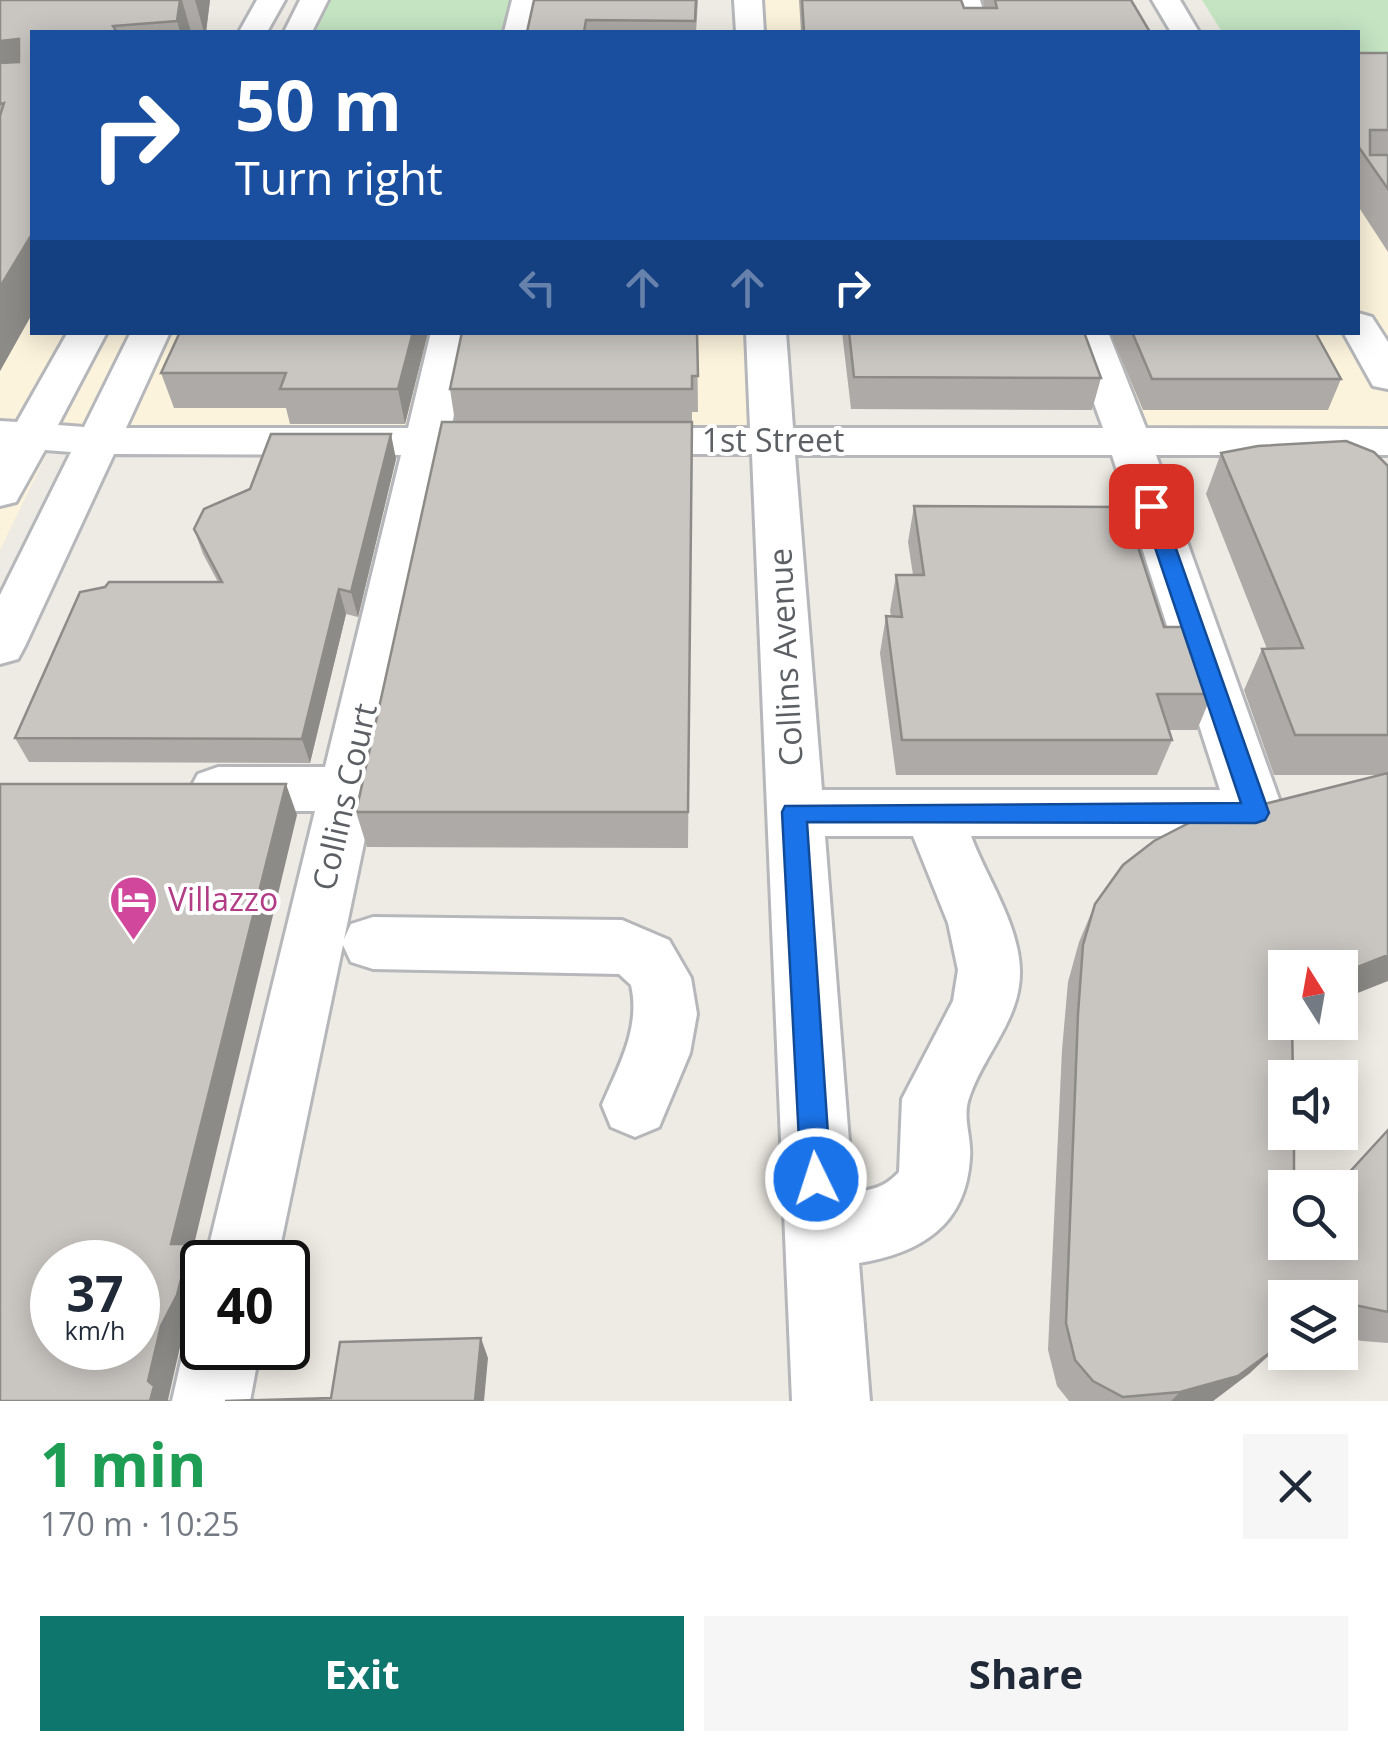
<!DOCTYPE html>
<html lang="en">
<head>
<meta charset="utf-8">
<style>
  body { margin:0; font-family:"Open Sans",sans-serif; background:#f6f6f7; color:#1f2937; height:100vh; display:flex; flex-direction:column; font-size:38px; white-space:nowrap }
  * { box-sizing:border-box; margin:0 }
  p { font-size:32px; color:#747a83 }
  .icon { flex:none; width:55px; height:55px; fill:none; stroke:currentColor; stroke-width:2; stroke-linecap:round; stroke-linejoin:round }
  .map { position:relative; height:1401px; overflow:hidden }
  .side { display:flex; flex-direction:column; background:#fff; flex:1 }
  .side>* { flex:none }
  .guide { position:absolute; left:30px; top:30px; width:1330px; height:305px; border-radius:0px; box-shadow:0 5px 25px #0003; background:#1a4fa0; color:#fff; overflow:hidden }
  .needle { width:65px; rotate:349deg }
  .tools { position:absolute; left:1268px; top:950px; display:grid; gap:20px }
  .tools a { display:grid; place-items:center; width:90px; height:90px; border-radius:0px; background:#fff; box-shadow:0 5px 25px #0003; font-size:50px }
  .speed { position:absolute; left:30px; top:1240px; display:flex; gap:20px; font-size:50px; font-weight:700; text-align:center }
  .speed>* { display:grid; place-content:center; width:130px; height:130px; border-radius:50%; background:#fff; box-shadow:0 5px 25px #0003; line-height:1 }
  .speed small { font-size:25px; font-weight:400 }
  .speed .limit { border:5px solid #111; border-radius:15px; background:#fff; color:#111 }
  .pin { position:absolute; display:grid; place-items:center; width:85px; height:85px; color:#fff; margin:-42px; border-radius:20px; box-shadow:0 5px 15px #0006 }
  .me { position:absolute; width:110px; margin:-55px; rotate:356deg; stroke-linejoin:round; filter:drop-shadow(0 0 8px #0008) }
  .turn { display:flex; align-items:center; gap:35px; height:210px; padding:0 40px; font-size:45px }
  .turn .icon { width:130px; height:130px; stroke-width:2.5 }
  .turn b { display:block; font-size:70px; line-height:85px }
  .lanes { display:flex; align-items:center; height:95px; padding:0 40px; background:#0003; justify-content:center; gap:50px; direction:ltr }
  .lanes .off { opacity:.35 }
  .round { display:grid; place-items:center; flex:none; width:105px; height:105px; border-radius:0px; background:#f6f6f7 }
  .head { display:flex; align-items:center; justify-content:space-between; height:170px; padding:0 40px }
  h1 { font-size:60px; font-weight:700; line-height:75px; color:#1e9e55 }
  .action { display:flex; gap:20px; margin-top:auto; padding:20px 40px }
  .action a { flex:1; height:115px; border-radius:0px; background:#0f766e; color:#fff; font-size:40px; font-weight:700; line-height:115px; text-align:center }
  .action a+a { background:#f6f6f7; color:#1f2937 }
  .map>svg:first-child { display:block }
  .commercial { fill:#fcf3dc }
  .green { fill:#c4e4c2 }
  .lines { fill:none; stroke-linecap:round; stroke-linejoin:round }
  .minor-casing { stroke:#b5b7ba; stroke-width:6 }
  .minor { fill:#fff; fill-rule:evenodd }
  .wall { fill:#adaaa7 }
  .shaded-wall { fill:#8d8b88 }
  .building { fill:#c9c6c2; stroke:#8d8b88; stroke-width:2.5; fill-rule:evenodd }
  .route { fill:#1a73e8; stroke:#114b97; stroke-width:2.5 }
  .labels { text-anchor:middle; stroke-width:8; stroke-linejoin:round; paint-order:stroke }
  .street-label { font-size:32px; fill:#5c6064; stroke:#fff }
  .hotel-label { font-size:32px; fill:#b23c85; stroke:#fff; text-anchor:start }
</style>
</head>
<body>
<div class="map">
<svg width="1388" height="1401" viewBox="0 0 1388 1401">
  <rect width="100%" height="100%" fill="#eeebe4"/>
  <path class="commercial" d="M748,0H976L988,32H750Z
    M1358,83H1388V430L1140,429L1101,333L1358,332Z
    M32,104V332L767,333L773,440L52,443L0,550V106Z"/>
  <path class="green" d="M329,0H515L507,32H316Z
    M1202,0H1388V82H1358V32H1222Z"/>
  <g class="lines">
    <defs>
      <path id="minor" d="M257,0H285L267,32H239Z
        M300,0H328L312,32H284Z
        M512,0H540L532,32H504Z
        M734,0H762L764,32H736Z
        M952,0H980L990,32H962Z
        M1152,0H1180L1199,32H1171Z
        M1358,313L1372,317L1388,342V389L1373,386L1343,332H1358Z
        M68,332H107L58,425L84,427L131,332H170L126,428H408L431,332H471L451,429H508L523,433L530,442L523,451L508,455H445L344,939L351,924L373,917L622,920L669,940L691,978L697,1014L690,1053L659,1127L635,1137L611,1127L602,1105C618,1067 641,1028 631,985L619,974L373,969L351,962L343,945L277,1262H205L315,811H218L198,804L190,789L198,774L218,767H325L401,455L114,454L25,646L18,659L0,664V595L71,452L45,450L16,502L0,506V421L17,422Z
        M746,332H786L793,428H1103L1068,332H1108L1146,428L1388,429V455H1156L1284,813L1276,829L1256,836H971C987,879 1019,924 1020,971C1021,1019 983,1055 969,1098C962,1118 972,1138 970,1158C966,1226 920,1253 859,1263L870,1401H792L752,454H621L606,450L599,441L606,432L621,428H750ZM795,455H1112L1220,790H822ZM825,836H913L948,923L958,970L953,1001L902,1099L899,1172C885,1187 873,1190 853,1192Z
        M202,1318V1348H260L250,1401H172L184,1348L195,1321Z"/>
    </defs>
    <use href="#minor" class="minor-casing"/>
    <use href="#minor" class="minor"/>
  </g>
  <path class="wall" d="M0,0H210L206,32H32V314L0,371Z
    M534,0H698L696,32H527Z
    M799,0H961L964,8H985L983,0H1131L1150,32H801Z
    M1358,53H1388V252L1358,206Z
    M180,332H428L405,424H290L286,408H174L161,373Z
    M697,332L698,412H692V424L688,848L367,847L356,812L455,422L450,389Z
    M842,332H1084L1101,378L1092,410L851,409Z
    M1110,332H1319L1317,337L1341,379L1328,410H1143Z
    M1221,453L1388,466V981L1340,968L1285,1022H1298L1292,1028L1285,1242L1388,1130V1343L1362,1341L1340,1336V1298H1285L1250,1373L1213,1401H1069L1057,1386L1048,1350L1062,1050L1068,982L1079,942L1095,904L1378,775H1274L1244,690L1262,649H1267L1206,494Z
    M396,459L358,617L346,614L310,763L29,762L15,738L218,582L203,554L194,529Z
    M914,506L1164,627L1191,654L1212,694L1197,730H1169L1172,740L1157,775H896L880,653L886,616H891L890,611L896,575H913L908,542Z"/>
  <path class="shaded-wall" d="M180,0H182L191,32H180L177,21Z
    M195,0H210L206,32H204Z
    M19,39L32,77L0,85V41Z
    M32,234V314L0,371V287Z
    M413,332H428L405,424L398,389Z
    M391,434L396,459L358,617L351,592Z
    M339,589L346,614L310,763L302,739Z
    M286,784L297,815L193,1249L204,1262L202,1286L195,1317L180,1347L168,1400L170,1401H150L148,1381L171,1244Z
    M1388,955V981L1340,1000V974Z
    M481,1338L488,1358L484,1401H475Z
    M1278,1347L1250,1373L1213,1401H1171L1180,1392Z"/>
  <path class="building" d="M0,0H180L177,21L113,26L117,32H32V234L0,287V116L4,103L0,104V63L19,62V39L0,41Z
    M534,0H696L695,21L586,20L584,32H527Z
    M802,0H961L964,8H997L995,0H1131L1150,32H804Z
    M1358,53H1388V130H1370V155H1388V189L1358,146Z
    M180,332H413L398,389H280L286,373H161Z
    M462,332H697L698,376H692V389H450Z
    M849,332H1084L1101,378L854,377Z
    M1132,332H1315L1341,379H1152Z
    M442,422H692L688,812H356Z
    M271,434H391L351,592L339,589L302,739L15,738L80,592L105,587L109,582H222L194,529L204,509L250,489Z
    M1346,441L1374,452L1388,466V735H1295L1262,649L1303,648L1221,453L1258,446Z
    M914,506L1125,507L1164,627H1182L1191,654H1199L1212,694H1157L1172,740H902L886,616L902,617L896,575H924Z
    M1388,773V955L1340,974V968H1285V1022H1292L1293,1078H1285V1132H1294V1188H1285V1242H1340V1188H1335L1388,1130V1312L1340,1302V1298H1316L1302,1295L1301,1298H1285V1331L1278,1347L1238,1376L1180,1392L1123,1397L1093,1381L1075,1360L1066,1323L1078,1014L1083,945L1095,904L1123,865L1154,841L1189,823Z
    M0,784H286L171,1244H190L177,1295L161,1326L148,1381L154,1386L150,1401H0ZM52,1262H138V1348H52Z
    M481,1338L475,1401H225L331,1398L340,1342Z"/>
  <path class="route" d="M1151,500L1161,506L1269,813L1265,820L1256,823L807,822L831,1179L827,1189L816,1194L806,1189L801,1179L782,812L785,806L1241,803L1141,506Z"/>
  <defs>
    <symbol id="hotel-pin" viewBox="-11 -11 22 30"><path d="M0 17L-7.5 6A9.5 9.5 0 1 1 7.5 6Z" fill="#d1479c" stroke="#fff"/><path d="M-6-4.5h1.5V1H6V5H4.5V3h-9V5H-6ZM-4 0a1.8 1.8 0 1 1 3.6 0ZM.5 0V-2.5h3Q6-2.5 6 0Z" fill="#fff"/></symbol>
  </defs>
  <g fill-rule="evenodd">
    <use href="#hotel-pin" x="106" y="872" width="55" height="75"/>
  </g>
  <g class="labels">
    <g class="street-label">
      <text x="773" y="452">1st Street</text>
      <text transform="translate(786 657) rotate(-93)" y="11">Collins Avenue</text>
      <text transform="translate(345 797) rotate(-77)" y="11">Collins Court</text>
    </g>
    <g class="hotel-label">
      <text x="168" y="911">Villazzo</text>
    </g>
  </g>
</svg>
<div class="tools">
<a><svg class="needle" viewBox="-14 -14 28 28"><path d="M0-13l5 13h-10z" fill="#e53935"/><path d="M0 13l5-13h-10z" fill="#747a83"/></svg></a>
<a><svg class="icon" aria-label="sound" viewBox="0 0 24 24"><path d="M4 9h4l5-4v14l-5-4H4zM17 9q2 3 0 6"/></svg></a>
<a><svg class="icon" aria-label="search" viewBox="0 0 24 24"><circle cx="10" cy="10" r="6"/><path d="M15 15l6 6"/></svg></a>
<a><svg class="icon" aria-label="layers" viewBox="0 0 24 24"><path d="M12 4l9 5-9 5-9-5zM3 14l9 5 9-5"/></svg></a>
</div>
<div class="speed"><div>37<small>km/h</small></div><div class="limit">40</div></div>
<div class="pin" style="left:1151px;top:506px;background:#d93025"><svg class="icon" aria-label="arrive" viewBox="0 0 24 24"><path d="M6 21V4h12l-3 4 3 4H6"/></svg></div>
<svg class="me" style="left:816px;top:1179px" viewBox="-20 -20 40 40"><circle r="17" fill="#1a73e8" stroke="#fff" stroke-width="3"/><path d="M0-11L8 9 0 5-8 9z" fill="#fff"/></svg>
<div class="guide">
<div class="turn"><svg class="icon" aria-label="right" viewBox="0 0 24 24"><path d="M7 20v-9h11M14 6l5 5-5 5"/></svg><div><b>50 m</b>Turn right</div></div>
<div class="lanes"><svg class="icon off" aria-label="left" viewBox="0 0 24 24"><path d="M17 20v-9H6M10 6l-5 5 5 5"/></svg><svg class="icon off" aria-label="ahead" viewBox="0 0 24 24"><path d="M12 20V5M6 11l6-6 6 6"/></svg><svg class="icon off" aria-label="ahead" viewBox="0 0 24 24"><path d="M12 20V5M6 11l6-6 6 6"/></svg><svg class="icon" aria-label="right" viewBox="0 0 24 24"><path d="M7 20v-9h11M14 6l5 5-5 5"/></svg></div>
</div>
</div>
<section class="side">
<div class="head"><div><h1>1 min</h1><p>170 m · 10:25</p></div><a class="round"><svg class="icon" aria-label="close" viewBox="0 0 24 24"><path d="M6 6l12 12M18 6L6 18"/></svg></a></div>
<div class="action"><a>Exit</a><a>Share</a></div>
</section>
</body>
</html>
